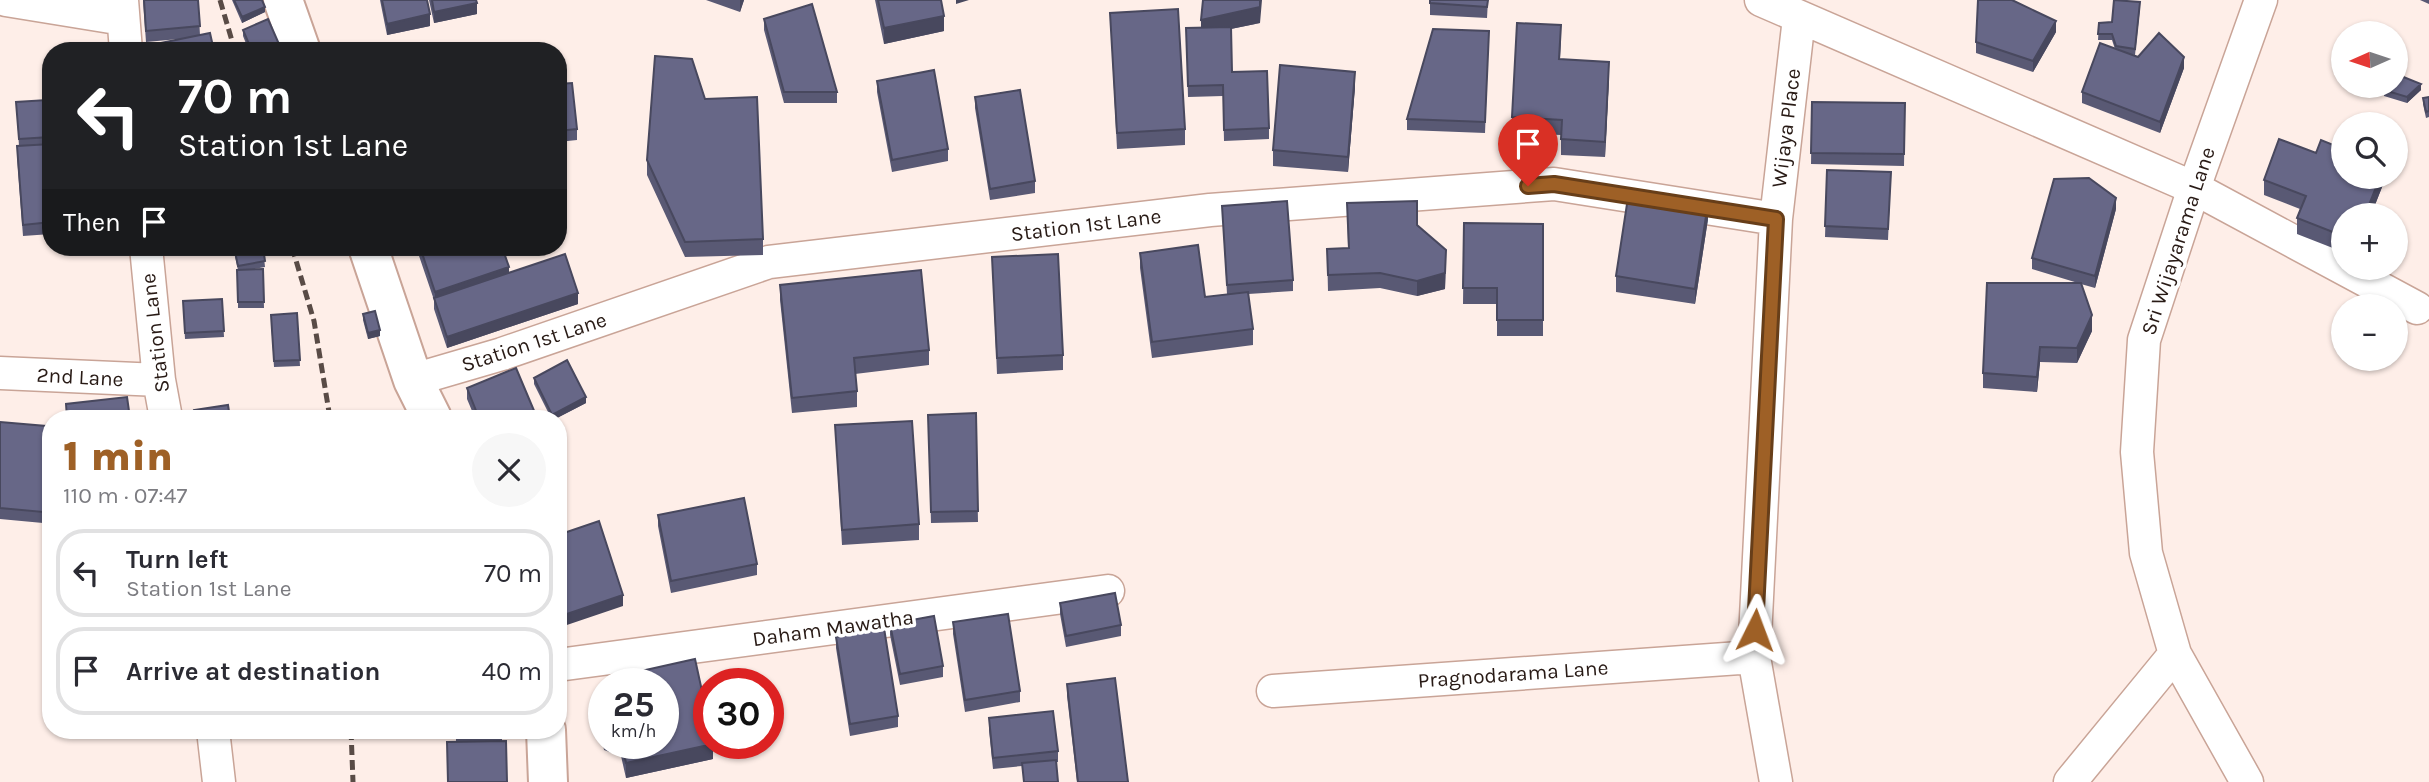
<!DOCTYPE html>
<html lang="en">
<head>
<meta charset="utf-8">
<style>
  body { margin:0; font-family:Karla,sans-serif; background:#f7f7f7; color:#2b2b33; height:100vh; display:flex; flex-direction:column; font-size:26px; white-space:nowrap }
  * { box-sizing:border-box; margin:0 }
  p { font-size:23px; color:#7c7c81 }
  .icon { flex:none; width:38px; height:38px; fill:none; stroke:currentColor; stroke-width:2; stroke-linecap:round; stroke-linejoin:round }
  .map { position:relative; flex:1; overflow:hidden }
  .side { position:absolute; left:42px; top:410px; width:525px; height:329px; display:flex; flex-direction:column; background:#fff; border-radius:28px; box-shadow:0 2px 5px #0004 }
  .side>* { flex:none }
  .banner { position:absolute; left:42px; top:42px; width:525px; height:214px; border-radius:28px; box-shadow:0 2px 5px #0004; background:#202124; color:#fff; overflow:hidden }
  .needle { width:46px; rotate:267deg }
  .tools { position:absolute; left:2331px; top:21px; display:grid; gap:14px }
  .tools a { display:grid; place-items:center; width:77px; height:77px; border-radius:50%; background:#fff; box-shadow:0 2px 5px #0004; font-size:35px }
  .speed { position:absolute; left:588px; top:668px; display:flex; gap:14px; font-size:35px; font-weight:700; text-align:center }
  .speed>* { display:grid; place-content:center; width:91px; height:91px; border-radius:50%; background:#fff; box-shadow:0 2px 5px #0004; line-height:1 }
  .speed small { font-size:18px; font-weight:400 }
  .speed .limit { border:10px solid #d22; background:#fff; color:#111 }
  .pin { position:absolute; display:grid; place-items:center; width:60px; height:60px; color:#fff; margin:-72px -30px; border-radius:50% 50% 50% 0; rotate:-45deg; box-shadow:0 0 7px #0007 }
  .pin .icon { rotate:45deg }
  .me { position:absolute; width:77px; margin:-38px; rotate:3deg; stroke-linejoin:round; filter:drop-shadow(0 0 5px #0008) }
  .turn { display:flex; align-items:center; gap:24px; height:147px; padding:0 21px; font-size:32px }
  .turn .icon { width:91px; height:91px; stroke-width:2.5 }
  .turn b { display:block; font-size:49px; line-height:60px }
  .then { display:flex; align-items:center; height:66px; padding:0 21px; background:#0003; gap:14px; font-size:26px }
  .round { display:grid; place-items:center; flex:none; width:74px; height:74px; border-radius:37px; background:#f7f7f7 }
  .headline { display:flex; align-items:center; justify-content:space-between; height:119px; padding:0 21px }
  h1 { font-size:42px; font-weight:800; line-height:52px; color:#9e6026 }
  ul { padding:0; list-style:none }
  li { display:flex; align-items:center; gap:21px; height:88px; margin:0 14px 10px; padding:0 7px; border:4px solid #e1e1e2; border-radius:28px }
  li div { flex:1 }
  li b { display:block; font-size:26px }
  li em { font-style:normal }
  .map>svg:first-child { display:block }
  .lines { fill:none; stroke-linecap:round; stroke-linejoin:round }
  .minor-casing { stroke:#c9a497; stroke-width:35 }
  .tertiary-casing { stroke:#c9a497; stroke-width:42 }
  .minor { stroke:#fff; stroke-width:32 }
  .tertiary { stroke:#fff; stroke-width:38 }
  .rail { stroke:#594b46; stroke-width:5; stroke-dasharray:10 5; stroke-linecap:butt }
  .wall { fill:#595974 }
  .shaded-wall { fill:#48485e }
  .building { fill:#676787; stroke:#48485e; stroke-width:2 }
  .route-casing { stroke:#673e19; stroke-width:18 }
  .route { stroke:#9e6026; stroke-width:12 }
  .labels { text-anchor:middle; stroke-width:7; stroke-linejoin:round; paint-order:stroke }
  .street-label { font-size:21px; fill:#281a15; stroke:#fff }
</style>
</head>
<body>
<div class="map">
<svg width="2429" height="782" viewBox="0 0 2429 782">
  <rect width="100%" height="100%" fill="#feeee8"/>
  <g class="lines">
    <defs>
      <path id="minor" d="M6,0L123,19
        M122,0L126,51
        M1761,0L2194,188L2417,308
        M146,247L159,380L166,418
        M0,373L159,380
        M413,380L502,354L769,262L1210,210L1554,184L1776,219
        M558,665L1108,591
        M1273,691L1754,657
        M213,730L219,782
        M1776,782L1754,657L1776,219L1799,18
        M2070,782L2175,654
        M2247,782L2175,654L2146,553L2137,452L2144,340L2194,188L2261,0"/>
      <path id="tertiary" d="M283,0L301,51
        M368,247L413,380L432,418
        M546,730L548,782"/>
    </defs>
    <use href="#minor" class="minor-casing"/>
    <use href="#tertiary" class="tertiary-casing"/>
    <use href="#minor" class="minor"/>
    <use href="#tertiary" class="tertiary"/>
    <path class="rail" d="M220,0L235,51
      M292,247L314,321L330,418
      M351,730L353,782"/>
  </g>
  <path class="wall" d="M143,0H198L200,35L214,51H141V47L179,39L146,42Z
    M232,0H262L265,12L242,23Z
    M380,0H427L430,26L387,35Z
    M429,0H476L477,14L434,23Z
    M706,0H744L740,12Z
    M875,0H941L944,31L884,44Z
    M1430,0H1488L1487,18L1430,15Z
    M2420,0H2429V4Z
    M2140,8L2135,55L2128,54L2138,57L2184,68L2160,133L2082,103V92L2115,49L2112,40H2098L2099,23L2112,22Z
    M1110,13L1185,129V145L1117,149Z
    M764,19L837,92V103H784L764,30Z
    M1260,23L1231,29L1232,72L1269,128V139L1224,141L1223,96L1188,97L1186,28Z
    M243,30L282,51H249L243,36Z
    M1489,31L1485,133L1407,130V119Z
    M2056,32L2033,72L1976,53V42Z
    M1561,41L1560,59L1609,77L1605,157L1561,155V135L1512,133V117Z
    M877,81L948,149V161L892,172L877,92Z
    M558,84L577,129V140L558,142Z
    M1355,87L1348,172L1273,166V150Z
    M2384,90H2421L2407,103L2384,96Z
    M975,97L1035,181V193L990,200L975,108Z
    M2429,97V117L2426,118L2423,104V98Z
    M705,99L763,239V255L685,257L647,175V160Z
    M16,102L50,137L51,234L23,236L17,157V146H19Z
    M1812,102L1905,103L1904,166L1811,164Z
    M1827,170L1891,172L1888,240L1825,237Z
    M2343,177H2386L2371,215H2343V252L2297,234V218L2300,209L2264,195V180Z
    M1347,203L1417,225L1446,265L1445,289L1417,296L1380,288L1328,291L1327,249L1348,248Z
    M1222,206L1293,280V291L1248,294L1253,329V345L1152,358L1140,268V253L1205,297L1227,294Z
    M2116,209L2095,288L2081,284L2092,331L2077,363L2040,362L2037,392L1983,388V373L2078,283L2032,269V258Z
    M1708,219L1695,304L1616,292V276Z
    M1464,223L1543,224V336H1497V304H1463Z
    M233,247H263L265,267L249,270L263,269L264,308H238V270Z
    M416,247H502L509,273L578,304L447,348L434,309V300Z
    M992,257L1063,355V370L997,374Z
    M780,285L929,350V365L855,374L857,391V407L792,413L780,300Z
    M222,299L224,337L185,339L183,301Z
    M297,313L300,366L274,367L271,321Z
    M363,314L380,336L368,339L363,320Z
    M534,378L586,403L557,418H551L534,384Z
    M467,388L535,418H475L467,399Z
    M976,413L978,522L931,523L928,415Z
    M0,422L46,426L43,523L0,519Z
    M835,425L919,524V540L842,545Z
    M658,515L757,564V575L671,593L658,526Z
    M1060,603L1121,625V636L1066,647L1060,614Z
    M953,622L1020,691V702L965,712L953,634Z
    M890,624L943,666V677L900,685L890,635Z
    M836,637L898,716V727L850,736L836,648Z
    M695,659L709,723V744H713V759L626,778L621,756L604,750L599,724V708L604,707V744H663V684H614V677Z
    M1067,684L1128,782H1077L1067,696Z
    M989,718L1058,751V762H1056L1058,782H1024L1022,766L993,769L989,730Z
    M456,730H502V741L456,742Z"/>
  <path class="shaded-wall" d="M740,0H744L740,12Z
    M956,0H969L956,4Z
    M1260,0H1262L1260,23L1201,35V20Z
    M477,3V14L434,23V12Z
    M265,7V12L242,23V17Z
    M430,14V26L387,35V24Z
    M944,16V31L884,44V28Z
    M2056,21V32L2033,72V61Z
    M2184,57V68L2160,133V122Z
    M1609,62V77L1605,157V142Z
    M1355,72V87L1348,172V157Z
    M2421,84V90L2407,103V97Z
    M2380,177H2386L2371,215H2365Z
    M2116,198V209L2095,288V276Z
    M1708,203V219L1695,304V289Z
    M1446,250L1445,289L1417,296V281Z
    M509,267V278L435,303V292Z
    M578,293V304L447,348V337Z
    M2092,315V331L2077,363V348Z
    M380,330V336L368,339V333Z
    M2040,347V362L2037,392V377Z
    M586,397V403L557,418H552V415Z
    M535,413V418H522Z
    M623,595V606L558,628V617Z
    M713,744V759L626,778V763Z"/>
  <path class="building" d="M144,0H198L200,26L146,31Z
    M234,0H262L265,7L242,17Z
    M382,0H427L430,14L387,24Z
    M432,0H476L477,3L434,12Z
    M878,0H941L944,16L884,28Z
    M1203,0H1260V7L1201,20Z
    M1430,0H1488L1487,7L1430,3Z
    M1978,0H2012L2056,21L2033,61L1976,42Z
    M2114,0L2140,2L2135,49L2116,46L2112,34H2098L2099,23L2112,22Z
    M812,4L837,92H784L764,19Z
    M1178,9L1185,129L1117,133L1110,13Z
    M268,19L282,51H252L243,30Z
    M1517,23L1561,25L1559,59L1609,62L1605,142L1561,139L1562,120L1512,117Z
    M1231,27L1232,72L1267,71L1269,128L1224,130L1223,85L1188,86L1186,28Z
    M1433,29L1489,31L1485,122L1407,119Z
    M210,33L214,51H142L141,47Z
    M2159,33L2184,57L2160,122L2082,92L2100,43L2138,57Z
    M655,56L692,59L705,99L757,97L763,239L685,242L647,160Z
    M1280,65L1355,72L1348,157L1273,150Z
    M934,70L948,149L892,160L877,81Z
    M2396,74L2421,84L2407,97L2384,90L2385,86H2396Z
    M572,83L577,129L558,131V84Z
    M1020,90L1035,181L990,189L975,97Z
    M2429,97V111L2426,112L2423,98Z
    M47,100L50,137L19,139L16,102Z
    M1812,102L1905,103L1904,154L1811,153Z
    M2343,133V177H2380L2365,215H2343V236L2297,218L2306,196L2264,180L2279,139L2316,153L2321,140L2338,147Z
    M51,144V222L23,225L17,146Z
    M1827,170L1891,172L1888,229L1825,226Z
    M2089,178L2116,198L2095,276L2032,258L2054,179Z
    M1629,191L1708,203L1695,289L1616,276Z
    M1287,201L1293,280L1227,285L1222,206Z
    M1417,201V225L1446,250L1445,273L1417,281L1380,273L1328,275L1327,249L1349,248L1347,203Z
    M1464,223L1543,224V320H1497V288H1463Z
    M1198,245L1205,297L1248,292L1253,329L1152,342L1140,253Z
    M234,247H263L265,261L238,266Z
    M420,247H502L509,267L435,292Z
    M565,254L578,293L447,337L434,298Z
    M1058,254L1063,355L997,358L992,257Z
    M263,269L264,302H238L237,270Z
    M921,270L929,350L854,358L857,391L792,398L780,285Z
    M1987,283H2081L2092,315L2077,348L2040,347L2037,377L1983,373Z
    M222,299L224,331L185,333L183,301Z
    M375,311L380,330L368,333L363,314Z
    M297,313L300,360L274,361L271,315Z
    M567,360L586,397L552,415L534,378Z
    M516,368L535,413L522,418H479L467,388Z
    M127,397L130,418H67L66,404Z
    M228,405L230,418H195L194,410Z
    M976,413L978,511L931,512L928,415Z
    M912,421L919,524L842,530L835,425Z
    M0,422L46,426L43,512L0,508Z
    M744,498L757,564L671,581L658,515Z
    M599,521L623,595L558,617V535Z
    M1115,593L1121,625L1066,636L1060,603Z
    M1008,614L1020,691L965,700L953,622Z
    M934,616L943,666L900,674L890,624Z
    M884,628L898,716L850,724L836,637Z
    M695,659L709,723V744H713L626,763L622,744H663V684H615L614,677Z
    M1115,678L1128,782H1078L1067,684Z
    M604,707V732L599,708Z
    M1053,711L1058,751L993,758L989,718Z
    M456,730H502V734L457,736Z
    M506,741L507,782H448L447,742Z
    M1056,760L1058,782H1024L1022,763Z"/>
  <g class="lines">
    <defs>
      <path id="route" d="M1528,186L1554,184L1776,219L1755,630"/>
    </defs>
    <use href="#route" class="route-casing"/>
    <use href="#route" class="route"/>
  </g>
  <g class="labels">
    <g class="street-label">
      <text transform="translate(1786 128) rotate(-83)" y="7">Wijaya Place</text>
      <text transform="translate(1086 225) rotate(-7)" y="7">Station 1st Lane</text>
      <text transform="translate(2178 241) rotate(-72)" y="7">Sri Wijayarama Lane</text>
      <text transform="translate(155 333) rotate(-97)" y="7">Station Lane</text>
      <text transform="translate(534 342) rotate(-18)" y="7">Station 1st Lane</text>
      <text transform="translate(80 377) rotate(3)" y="7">2nd Lane</text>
      <text transform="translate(833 628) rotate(-8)" y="7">Daham Mawatha</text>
      <text transform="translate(1513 674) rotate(-4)" y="7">Pragnodarama Lane</text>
    </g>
  </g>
</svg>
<div class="tools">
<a><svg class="needle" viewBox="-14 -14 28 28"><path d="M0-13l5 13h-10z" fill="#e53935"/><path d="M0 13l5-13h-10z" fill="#7c7c81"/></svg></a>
<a><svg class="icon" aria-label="search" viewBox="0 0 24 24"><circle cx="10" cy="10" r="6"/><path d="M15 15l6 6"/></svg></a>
<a>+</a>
<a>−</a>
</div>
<div class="speed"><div>25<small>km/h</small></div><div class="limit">30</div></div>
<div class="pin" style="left:1528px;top:186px;background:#d93025"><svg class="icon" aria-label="arrive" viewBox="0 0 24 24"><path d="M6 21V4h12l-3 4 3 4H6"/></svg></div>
<svg class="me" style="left:1755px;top:630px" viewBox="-20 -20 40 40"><path d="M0-17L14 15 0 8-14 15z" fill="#9e6026" stroke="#fff" stroke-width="4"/></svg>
<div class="banner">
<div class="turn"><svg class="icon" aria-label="left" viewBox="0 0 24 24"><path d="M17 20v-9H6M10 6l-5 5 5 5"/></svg><div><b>70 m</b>Station 1st Lane</div></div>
<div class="then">Then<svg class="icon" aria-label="arrive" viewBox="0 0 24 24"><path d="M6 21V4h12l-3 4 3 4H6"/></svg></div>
</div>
<section class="side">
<div class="headline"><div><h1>1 min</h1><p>110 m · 07:47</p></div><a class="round"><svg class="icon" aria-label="close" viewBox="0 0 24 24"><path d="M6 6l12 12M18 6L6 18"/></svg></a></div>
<ul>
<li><svg class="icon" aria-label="left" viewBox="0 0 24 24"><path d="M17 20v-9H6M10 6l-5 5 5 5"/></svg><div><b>Turn left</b><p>Station 1st Lane</p></div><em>70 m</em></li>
<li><svg class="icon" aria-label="arrive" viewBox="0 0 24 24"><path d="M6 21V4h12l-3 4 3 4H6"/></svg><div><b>Arrive at destination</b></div><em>40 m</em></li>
</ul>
</section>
</div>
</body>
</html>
